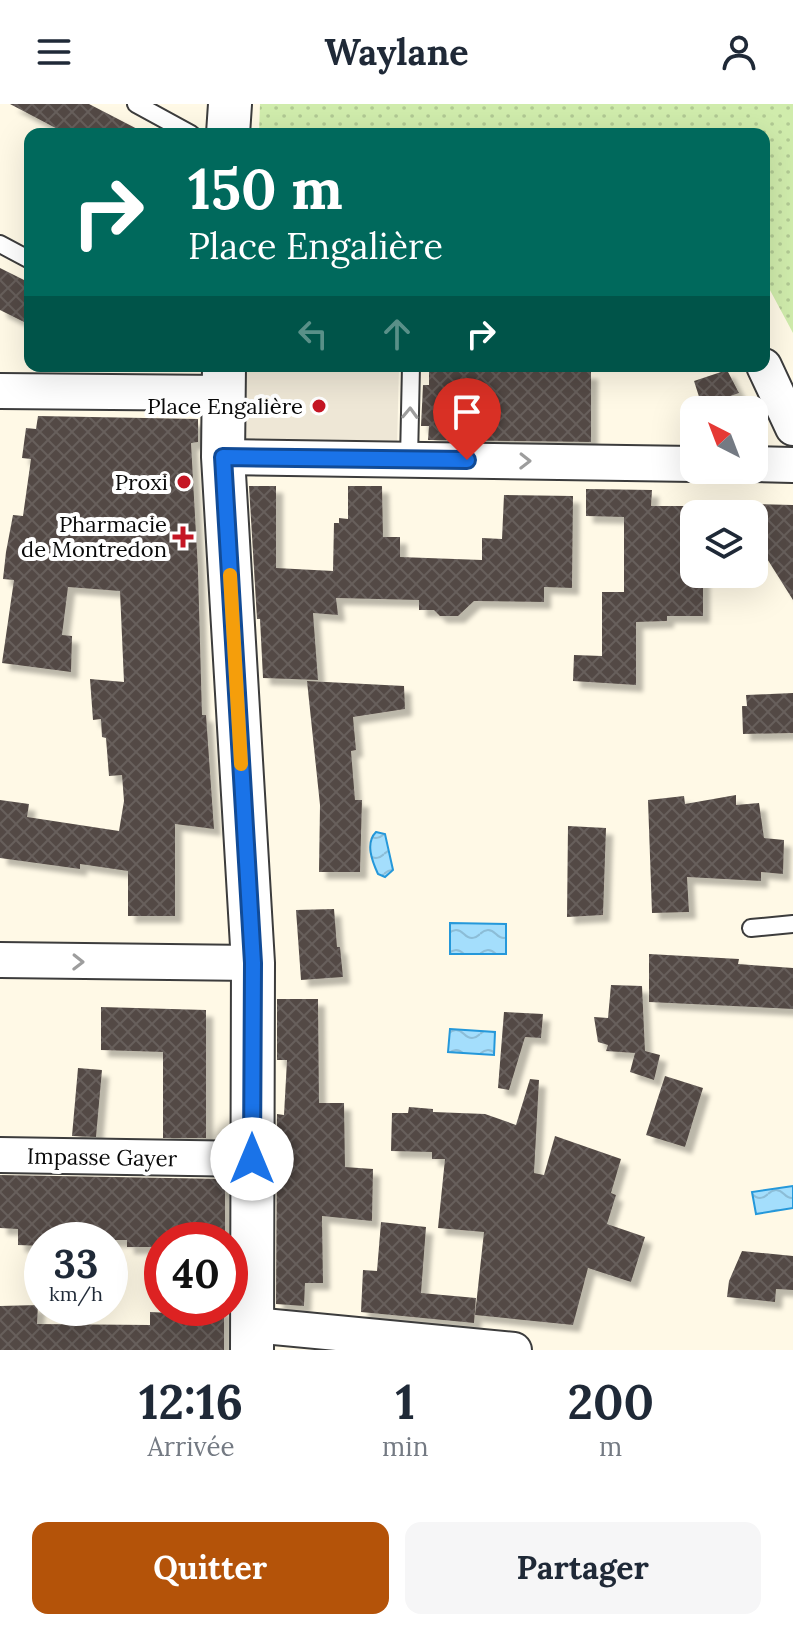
<!DOCTYPE html>
<html lang="fr">
<head>
<meta charset="utf-8">
<style>
  body { margin:0; font-family:Lora,serif; background:#f6f6f7; color:#1f2937; height:100vh; display:flex; flex-direction:column; font-size:30px; white-space:nowrap }
  * { box-sizing:border-box; margin:0 }
  p { font-size:26px; color:#747a83 }
  .icon { flex:none; width:44px; height:44px; fill:none; stroke:currentColor; stroke-width:2; stroke-linecap:round; stroke-linejoin:round }
  .map { position:relative; height:1246px; overflow:hidden }
  .drawer { display:flex; flex-direction:column; background:#fff; flex:1 }
  .drawer>* { flex:none }
  .top-card { position:absolute; left:24px; top:24px; width:746px; height:244px; border-radius:16px; box-shadow:0 8px 32px #0002; background:#00695c; color:#fff; overflow:hidden }
  .needle { width:52px; rotate:318deg }
  .buttons { position:absolute; left:680px; top:292px; display:grid; gap:16px }
  .buttons a { display:grid; place-items:center; width:88px; height:88px; border-radius:16px; background:#fff; box-shadow:0 8px 32px #0002; font-size:40px }
  .speed { position:absolute; left:24px; top:1118px; display:flex; gap:16px; font-size:40px; font-weight:700; text-align:center }
  .speed>* { display:grid; place-content:center; width:104px; height:104px; border-radius:50%; background:#fff; box-shadow:0 8px 32px #0002; line-height:1 }
  .speed small { font-size:20px; font-weight:400 }
  .speed .limit { border:12px solid #d22; background:#fff; color:#111 }
  .pin { position:absolute; display:grid; place-items:center; width:68px; height:68px; color:#fff; margin:-82px -34px; border-radius:50% 50% 50% 0; rotate:-45deg; box-shadow:0 0 8px #0007 }
  .pin .icon { rotate:45deg }
  .me { position:absolute; width:88px; margin:-44px; rotate:0deg; stroke-linejoin:round; filter:drop-shadow(0 0 6px #0008) }
  .turn { display:flex; align-items:center; gap:28px; height:168px; padding:0 32px; font-size:36px }
  .turn .icon { width:104px; height:104px; stroke-width:2.5 }
  .turn b { display:block; font-size:56px; line-height:68px }
  .lanes { display:flex; align-items:center; height:76px; padding:0 32px; background:#0003; justify-content:center; gap:40px; direction:ltr }
  .lanes .off { opacity:.35 }
  .eta { display:flex; justify-content:space-evenly; align-items:center; height:136px; text-align:center }
  .eta b { font-size:48px; font-weight:800; line-height:56px }
  .action { display:flex; gap:16px; margin-top:auto; padding:16px 32px }
  .action a { flex:1; height:92px; border-radius:16px; background:#b45309; color:#fff; font-size:32px; font-weight:800; line-height:92px; text-align:center }
  .action a+a { background:#f6f6f7; color:#1f2937 }
  header { display:flex; justify-content:space-between; align-items:center; height:104px; padding:0 32px; background:#fff; font-size:36px; font-weight:800 }
  .map>svg:first-child { display:block }
  .grass { fill:url(#grass-dots) }
  .plaza { fill:#eee7d6 }
  .water { fill:url(#water-waves); stroke:#2598da; stroke-width:2 }
  .building { fill:url(#building-cross-hatch); filter:url(#shadow) }
  .lines { fill:none; stroke-linecap:round; stroke-linejoin:round }
  .service-casing { stroke:#3c3c3c; stroke-width:20 }
  .minor-casing { stroke:#3c3c3c; stroke-width:38 }
  .tertiary-casing { stroke:#3c3c3c; stroke-width:46 }
  .service { stroke:#fff; stroke-width:16 }
  .minor { stroke:#fff; stroke-width:34 }
  .tertiary { stroke:#fff; stroke-width:42 }
  .oneway { stroke:#9d9d9d }
  .route-casing { stroke:#114b97; stroke-width:20 }
  .route { stroke:#1a73e8; stroke-width:14 }
  .slow { stroke:#f59e0b; stroke-width:14 }
  .poi-dot { fill:#c51624; stroke:#fff; stroke-width:3 }
  .labels { text-anchor:middle; stroke-width:8; stroke-linejoin:round; paint-order:stroke }
  .poi-label { font-size:22px; fill:#090909; stroke:#fff; text-anchor:end }
  .street-label { font-size:22px; fill:#090909; stroke:#fff }
</style>
</head>
<body>
<header><svg class="icon" aria-label="menu" viewBox="0 0 24 24"><path d="M4 6h16M4 12h16M4 18h16"/></svg>Waylane<svg class="icon" aria-label="person" viewBox="0 0 24 24"><circle cx="12" cy="8" r="4"/><path d="M4 21q1-7 8-7t8 7"/></svg></header>
<div class="map">
<svg width="793" height="1246" viewBox="0 0 793 1246">
  <defs>
    <pattern id="grass-dots" width="8" height="8" patternUnits="userSpaceOnUse" patternTransform="scale(2)"><rect width="8" height="8" fill="#d0ecac"/><path d="M2 2h.1M6 6h.1" fill="none" stroke="#b1c993" stroke-width="1.8" stroke-linecap="round"/></pattern>
    <pattern id="water-waves" width="16" height="10" patternUnits="userSpaceOnUse" patternTransform="scale(2)"><rect width="16" height="10" fill="#a4defc"/><path d="M0 5q4-4 8 0t8 0" fill="none" stroke="#8cbdd7"/></pattern>
    <pattern id="building-cross-hatch" width="8" height="8" patternUnits="userSpaceOnUse" patternTransform="scale(2)"><rect width="8" height="8" fill="#534a45"/><path d="M0 0l8 8M0 8l8-8" fill="none" stroke="#675f5b"/></pattern>
    <filter id="shadow"><feDropShadow dx="7" dy="7" stdDeviation="2" flood-color="#0004"/></filter>
  </defs>
  <rect width="100%" height="100%" fill="#fff9e6"/>
  <path class="grass" d="M260,0H793V229L764,175V30H259Z"/>
  <path class="plaza" d="M399,262L397,341L238,344L241,264Z"/>
  <path class="water" d="M376,728L385,730L393,766L385,773L378,770C372,757 365,739 376,728Z
    M450,819L506,820V850H450Z
    M450,925L495,928L494,951L448,948Z
    M793,1082V1104L756,1110L752,1088Z"/>
  <path class="building" d="M10,0H89L147,30H67Z
    M0,164L30,179V221L0,206Z
    M727,266L739,289L702,302L694,277Z
    M429,267L591,268V338L428,336L429,322H421L423,281H429Z
    M38,312L198,315V338L191,339L198,466L202,611H206L214,725L175,720V812H128V767L80,760V765L0,754V696L29,700L27,713L119,727L124,697L122,671L109,672L106,634L102,633L101,615L93,616L90,575L124,578L120,487L68,483L62,531L72,532L71,568L2,559L14,476L3,475L6,448L13,411L23,412L31,355L22,354L26,324L36,325Z
    M249,382H276V464L333,467L334,419H339V414L348,415V382H382L383,433H400V453L482,456V434L502,435L504,391L573,392L572,484L544,483V498L474,497L458,512H440L434,506H419V496L336,494L338,511L313,509L318,576L263,574L260,515H257Z
    M586,385L652,386L651,402H694V470H703V512H667V517L636,518V581L573,577L574,551L602,552V488H624V413L586,412Z
    M754,400L793,401V496L754,434Z
    M307,577L404,582L405,605L353,613L356,646L351,647L355,696H362L360,768H319L320,701Z
    M793,589V629L743,630L742,602H747L746,591Z
    M736,691V701L759,699L764,734L784,736L783,770L761,768V777L687,773L689,808L652,809L648,696L684,692L685,700Z
    M568,722L606,724L603,811L567,813Z
    M334,805L337,843H340L343,873L301,876L296,806Z
    M649,850L739,855L738,860L793,864V905L649,898Z
    M611,881L642,882L645,947L660,951L654,976L630,968L635,949L606,947L608,941L598,938L594,913L608,914Z
    M277,895H318L319,999H344L345,1063L373,1065L372,1117L322,1112L323,1179H305L304,1202L276,1200L277,1010L284,1011L287,956H277Z
    M101,903L206,906V1034H163V948L101,946Z
    M504,908L543,910L541,934L525,933L509,986L498,984Z
    M78,964L102,966L96,1033L72,1032Z
    M665,972L703,984L685,1043L646,1031Z
    M530,975L539,976L534,1069L544,1071L555,1032L621,1055L611,1089L616,1091L607,1120L645,1133L631,1178L588,1164L573,1221L475,1211L484,1128L438,1124L445,1055H432V1048L391,1047L392,1009H408L409,1003L433,1005V1008L485,1010L516,1021Z
    M0,1071L225,1075V1136H162V1143H127V1136H42V1142L18,1141V1125L0,1124Z
    M381,1118L426,1123L421,1189L476,1194L474,1219L361,1208L363,1166L377,1167Z
    M742,1147L793,1152V1186L776,1185L775,1198L727,1193L729,1177Z
    M38,1201L37,1220L150,1221V1208L190,1210V1204H224V1246H0V1202Z"/>
  <g class="lines">
    <defs>
      <path id="service" d="M136,0L191,30
        M0,140L30,156
        M409,355L411,262
        M751,824L793,820"/>
      <path id="minor" d="M764,262L793,324
        M0,287L224,289
        M223,353L694,360
        M754,360L793,361
        M0,856L253,859
        M0,1051L252,1055
        M253,1221L514,1246"/>
      <path id="tertiary" d="M228,30L230,0
        M224,262L223,353L253,859L252,1246"/>
    </defs>
    <use href="#service" class="service-casing"/>
    <use href="#minor" class="minor-casing"/>
    <use href="#tertiary" class="tertiary-casing"/>
    <use href="#service" class="service"/>
    <use href="#minor" class="minor"/>
    <use href="#tertiary" class="tertiary"/>
  </g>
  <defs><path id="oneway-chevron" d="M-2-3.5L2.5 0L-2 3.5" fill="none" stroke-width="1.6" stroke-linecap="round" stroke-linejoin="round" transform="scale(2)"/></defs>
  <g class="oneway">
    <use href="#oneway-chevron" transform="translate(410 309) rotate(-88)"/>
    <use href="#oneway-chevron" transform="translate(525 357) rotate(1)"/>
    <use href="#oneway-chevron" transform="translate(78 858) rotate(1)"/>
  </g>
  <g class="lines">
    <defs>
      <path id="route" d="M252,1055L253,859L223,353L467,356"/>
    </defs>
    <use href="#route" class="route-casing"/>
    <use href="#route" class="route"/>
    <path class="slow" d="M230,471L241,660"/>
  </g>
  <g class="poi-dot">
    <circle cx="319" cy="302" r="8"/>
    <circle cx="184" cy="378" r="8"/>
    <path d="M179 421h8v8h8v8h-8v8h-8v-8h-8v-8h8z"/>
  </g>
  <g class="labels">
    <g class="poi-label">
      <text x="303" y="310">Place Engalière</text>
      <text x="168" y="386">Proxi</text>
      <text x="167" y="428">Pharmacie<tspan x="167" dy="25">de Montredon</tspan></text>
    </g>
    <g class="street-label">
      <text transform="translate(102 1053) rotate(1)" y="8">Impasse Gayer</text>
    </g>
  </g>
</svg>
<div class="buttons">
<a><svg class="needle" viewBox="-14 -14 28 28"><path d="M0-13l5 13h-10z" fill="#e53935"/><path d="M0 13l5-13h-10z" fill="#747a83"/></svg></a>
<a><svg class="icon" aria-label="layers" viewBox="0 0 24 24"><path d="M12 4l9 5-9 5-9-5zM3 14l9 5 9-5"/></svg></a>
</div>
<div class="speed"><div>33<small>km/h</small></div><div class="limit">40</div></div>
<div class="pin" style="left:467px;top:356px;background:#d93025"><svg class="icon" aria-label="arrive" viewBox="0 0 24 24"><path d="M6 21V4h12l-3 4 3 4H6"/></svg></div>
<svg class="me" style="left:252px;top:1055px" viewBox="-20 -20 40 40"><circle r="19" fill="#fff"/><path d="M0-13L10 11 0 6-10 11z" fill="#1a73e8"/></svg>
<div class="top-card">
<div class="turn"><svg class="icon" aria-label="right" viewBox="0 0 24 24"><path d="M7 20v-9h11M14 6l5 5-5 5"/></svg><div><b>150 m</b>Place Engalière</div></div>
<div class="lanes"><svg class="icon off" aria-label="left" viewBox="0 0 24 24"><path d="M17 20v-9H6M10 6l-5 5 5 5"/></svg><svg class="icon off" aria-label="ahead" viewBox="0 0 24 24"><path d="M12 20V5M6 11l6-6 6 6"/></svg><svg class="icon" aria-label="right" viewBox="0 0 24 24"><path d="M7 20v-9h11M14 6l5 5-5 5"/></svg></div>
</div>
</div>
<section class="drawer">
<div class="eta">
<div><b>12:16</b><p>Arrivée</p></div>
<div><b>1</b><p>min</p></div>
<div><b>200</b><p>m</p></div>
</div>
<div class="action"><a>Quitter</a><a>Partager</a></div>
</section>
</body>
</html>
